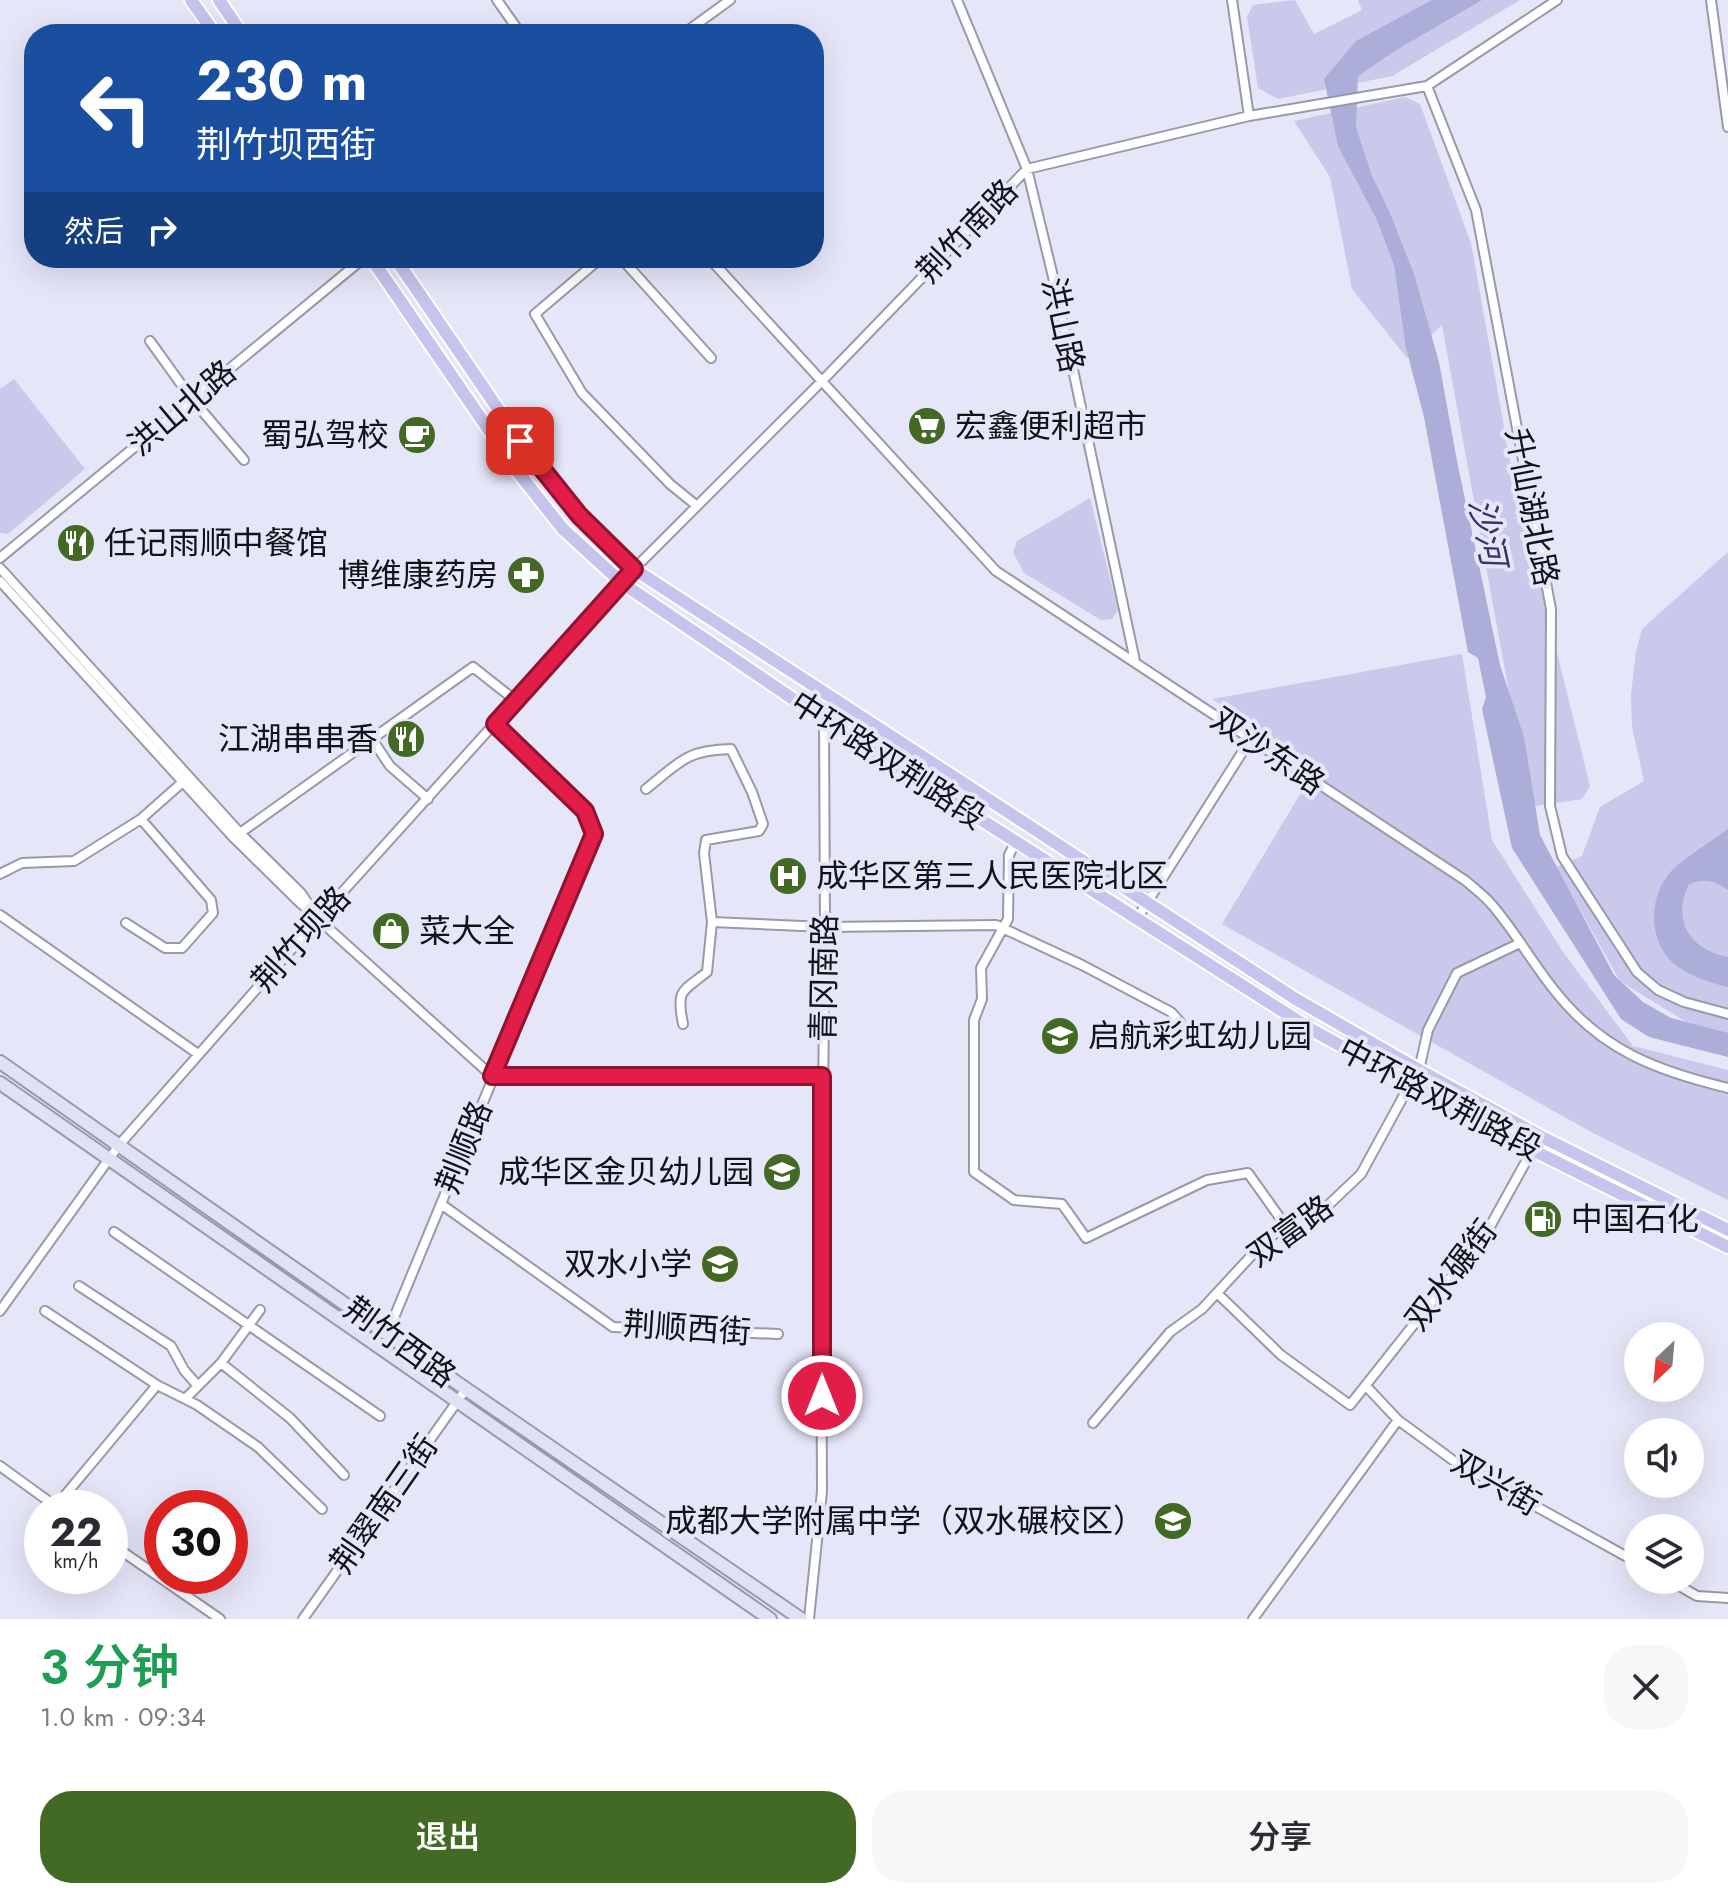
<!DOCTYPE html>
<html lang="zh">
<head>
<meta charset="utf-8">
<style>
  body { margin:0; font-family:Jost,"Noto Sans SC",sans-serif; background:#f7f7f7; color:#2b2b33; height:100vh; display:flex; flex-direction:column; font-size:30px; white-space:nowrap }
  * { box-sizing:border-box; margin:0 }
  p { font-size:26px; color:#7c7c81 }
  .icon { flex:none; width:44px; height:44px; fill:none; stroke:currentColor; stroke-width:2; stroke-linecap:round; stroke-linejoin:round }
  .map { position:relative; height:1619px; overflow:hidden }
  .details { display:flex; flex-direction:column; background:#fff; flex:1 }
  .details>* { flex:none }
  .banner { position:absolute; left:24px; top:24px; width:800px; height:244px; border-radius:32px; box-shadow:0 8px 32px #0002; background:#1a4fa0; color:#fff; overflow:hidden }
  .needle { width:52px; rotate:206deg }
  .buttons { position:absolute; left:1624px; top:1322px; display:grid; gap:16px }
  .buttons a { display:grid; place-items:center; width:80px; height:80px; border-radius:50%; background:#fff; box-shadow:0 8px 32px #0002; font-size:40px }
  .speed { position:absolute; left:24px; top:1490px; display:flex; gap:16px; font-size:40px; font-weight:700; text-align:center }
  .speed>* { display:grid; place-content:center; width:104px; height:104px; border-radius:50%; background:#fff; box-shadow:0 8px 32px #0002; line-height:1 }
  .speed small { font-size:20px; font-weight:400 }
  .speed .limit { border:12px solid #d22; background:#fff; color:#111 }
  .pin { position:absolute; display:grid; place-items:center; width:68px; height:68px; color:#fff; margin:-34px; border-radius:16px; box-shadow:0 4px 12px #0006 }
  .me { position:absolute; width:88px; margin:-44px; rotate:0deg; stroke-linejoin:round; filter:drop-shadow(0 0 6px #0008) }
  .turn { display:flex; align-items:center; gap:28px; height:168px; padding:0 40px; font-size:36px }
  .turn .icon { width:104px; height:104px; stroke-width:2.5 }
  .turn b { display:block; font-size:56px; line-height:68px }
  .then { display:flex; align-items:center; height:76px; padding:0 40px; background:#0003; gap:16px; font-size:30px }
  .round { display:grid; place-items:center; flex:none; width:84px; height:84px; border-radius:32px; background:#f7f7f7 }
  .head { display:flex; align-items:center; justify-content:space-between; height:136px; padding:0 40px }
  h1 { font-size:48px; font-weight:600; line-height:60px; color:#1e9e55 }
  .button { display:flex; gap:16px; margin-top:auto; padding:16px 40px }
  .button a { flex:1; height:92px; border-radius:32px; background:#436a25; color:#fff; font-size:32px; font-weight:600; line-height:92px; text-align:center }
  .button a+a { background:#f7f7f7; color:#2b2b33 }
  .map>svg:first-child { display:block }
  .green { fill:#c8c9eb }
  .water { fill:#acadd9 }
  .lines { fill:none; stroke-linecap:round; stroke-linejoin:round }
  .street-casing { stroke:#9899a9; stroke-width:12 }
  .secondary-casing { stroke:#9899a9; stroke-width:16 }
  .primary-casing { stroke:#fff; stroke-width:16 }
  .street { stroke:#fff; stroke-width:8 }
  .secondary { stroke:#e1e1f5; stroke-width:12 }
  .primary { stroke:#c4c4ec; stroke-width:12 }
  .route-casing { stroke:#92132f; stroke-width:20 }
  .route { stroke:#e11d48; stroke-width:14 }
  .labels { text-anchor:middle; stroke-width:8; stroke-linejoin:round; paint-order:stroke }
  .street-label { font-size:32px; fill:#121319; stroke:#e5e6f8 }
  .poi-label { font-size:32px; fill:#121319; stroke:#e5e6f8; text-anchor:start }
  .water-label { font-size:34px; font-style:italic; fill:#38346b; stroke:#e5e6f8 }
</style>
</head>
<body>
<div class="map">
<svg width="1728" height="1619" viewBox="0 0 1728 1619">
  <rect width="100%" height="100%" fill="#e5e6f8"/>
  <path class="green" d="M1295,0L1314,34L1362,10L1358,0H1520L1392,76L1278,99L1258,88L1247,17L1253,5Z
    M1405,97L1420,104L1471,243L1511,466L1590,786L1582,799L1530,807L1442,325L1407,358L1352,289L1330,177L1294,121Z
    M14,379L85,469L8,534L0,533V389Z
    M1090,498L1118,610L1112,619L1101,620L1024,573L1013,552L1017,541Z
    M1728,552V1034L1691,1025L1620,981L1556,867L1582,856L1600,807L1644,781L1632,727L1631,695L1636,652L1642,629Z
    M1462,654L1492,840L1563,952L1633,1046L1728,1070V1200L1593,1133L1222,924L1316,768L1212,699Z"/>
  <path class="water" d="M1432,0H1482L1393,52L1358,76L1356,127L1372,176L1390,213L1414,274L1439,362L1457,461L1500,665L1524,737L1540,835L1614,975L1643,1002L1671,1018L1728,1033V1057L1649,1037L1621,1019L1512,848L1482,709L1486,697L1478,658L1468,652L1424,417L1406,348L1394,265L1376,218L1338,146L1324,79L1356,41Z
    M1728,829V890C1715,880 1704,878 1689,884C1671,920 1690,950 1728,957V987C1710,983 1684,974 1671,961C1649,939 1649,899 1668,875C1679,861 1712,841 1728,829Z"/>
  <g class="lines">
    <defs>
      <path id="street" d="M497,0L521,34
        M957,0L1027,169L1055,285L1135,661
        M1232,0L1249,116
        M1711,0L1728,127
        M683,34L730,0
        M1427,86L1476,210L1551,609L1550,806L1562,856L1637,972L1658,990L1684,1002L1728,1014
        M601,258L535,314L582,393L670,484L697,506
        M621,258L711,358
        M709,258L996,571L1466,881C1475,889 1486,897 1493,906C1516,933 1533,964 1555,991C1601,1050 1657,1071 1728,1088
        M150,341L191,398L244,460
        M0,558L364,258
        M0,568L240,833L301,893L311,908
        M0,581L233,837L297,900L492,1076H822
        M372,739L390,766L428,799
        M646,789C680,762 686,750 731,749L752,792L763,824L759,831L706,840L704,853L712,922L707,972C682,992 676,989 683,1024
        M240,833L473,667L516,701
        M1016,841L1009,855L1008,919L981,968L982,999L974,1020V1172L1014,1200L1062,1204L1086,1238L1207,1180L1248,1173L1290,1232
        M0,874L22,863L74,861L141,819L185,780
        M0,915L198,1054
        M1136,920L1250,740
        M712,922L825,927L996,925L1082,965L1171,1012L1180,1022
        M126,923L165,948H182L213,913L211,900L141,819
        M1419,1070L1428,1030L1457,973L1520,943
        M441,1204L613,1327L778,1334
        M114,1232L380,1416
        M79,1286L171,1346L184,1370L198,1386
        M1217,1293L1281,1355L1350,1405L1487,1232L1540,1136
        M0,1311L119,1145L319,918L634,569L822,381L1027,169L1249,116L1427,86L1557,0
        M45,1311L157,1385L56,1506
        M388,1332L594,834L585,811L495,724
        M221,1363L260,1310
        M157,1385L197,1405L258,1447L322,1509
        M1366,1386L1398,1420L1454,1461L1638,1563
        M185,1399L221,1363L290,1418L344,1475
        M1093,1423L1170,1332L1202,1309L1264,1242L1277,1232H1300L1361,1174L1409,1086
        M0,1466L58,1508
        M110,1543L220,1619
        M1669,1580L1697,1596L1728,1598
        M303,1619L466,1389
        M809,1619L822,1491L821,1270L825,927L824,720
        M1253,1619L1398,1420"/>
      <path id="secondary" d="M0,1062L466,1389L801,1619
        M0,1083L770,1619"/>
      <path id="primary" d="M191,0L215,34
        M219,0L242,34
        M371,258L517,471L563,529L622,583L824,720L1314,1031L1494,1131L1728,1247
        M395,258L520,441L579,515L634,569L1294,998L1419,1070L1540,1136L1728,1230"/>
    </defs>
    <use href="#street" class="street-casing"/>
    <use href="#secondary" class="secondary-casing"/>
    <use href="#primary" class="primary-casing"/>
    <use href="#street" class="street"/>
    <use href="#secondary" class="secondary"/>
    <use href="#primary" class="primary"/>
  </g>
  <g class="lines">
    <defs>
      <path id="route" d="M520,441L579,515L634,569L495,724L585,811L594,834L492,1076H822V1396"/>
    </defs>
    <use href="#route" class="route-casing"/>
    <use href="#route" class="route"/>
  </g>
  <defs>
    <symbol id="supermarket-disc" viewBox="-11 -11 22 22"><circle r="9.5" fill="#436a25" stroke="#e5e6f8"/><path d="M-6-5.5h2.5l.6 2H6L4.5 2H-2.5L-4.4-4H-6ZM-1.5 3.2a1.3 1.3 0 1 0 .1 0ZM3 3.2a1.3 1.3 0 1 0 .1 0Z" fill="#fff"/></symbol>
    <symbol id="cafe-disc" viewBox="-11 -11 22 22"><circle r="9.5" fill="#436a25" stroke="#e5e6f8"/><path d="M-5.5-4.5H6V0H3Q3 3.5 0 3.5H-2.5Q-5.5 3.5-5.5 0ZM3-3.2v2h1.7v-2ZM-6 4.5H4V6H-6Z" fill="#fff"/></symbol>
    <symbol id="restaurant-disc" viewBox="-11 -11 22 22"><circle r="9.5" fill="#436a25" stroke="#e5e6f8"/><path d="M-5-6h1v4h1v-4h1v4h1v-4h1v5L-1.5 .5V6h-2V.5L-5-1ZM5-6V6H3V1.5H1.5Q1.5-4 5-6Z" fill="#fff"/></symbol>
    <symbol id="pharmacy-disc" viewBox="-11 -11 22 22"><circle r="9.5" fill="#436a25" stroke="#e5e6f8"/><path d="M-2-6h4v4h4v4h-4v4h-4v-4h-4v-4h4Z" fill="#fff"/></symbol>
    <symbol id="hospital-disc" viewBox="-11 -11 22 22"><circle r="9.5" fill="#436a25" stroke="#e5e6f8"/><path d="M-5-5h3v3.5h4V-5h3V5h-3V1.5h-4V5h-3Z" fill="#fff"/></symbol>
    <symbol id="shop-disc" viewBox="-11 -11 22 22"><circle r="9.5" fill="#436a25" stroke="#e5e6f8"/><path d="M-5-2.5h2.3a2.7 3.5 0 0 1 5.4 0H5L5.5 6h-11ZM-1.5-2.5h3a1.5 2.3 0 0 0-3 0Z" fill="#fff"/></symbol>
    <symbol id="school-disc" viewBox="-11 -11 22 22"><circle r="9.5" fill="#436a25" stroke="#e5e6f8"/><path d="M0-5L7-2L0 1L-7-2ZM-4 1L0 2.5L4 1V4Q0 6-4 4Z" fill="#fff"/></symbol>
    <symbol id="fuel-disc" viewBox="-11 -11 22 22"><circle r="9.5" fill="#436a25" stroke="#e5e6f8"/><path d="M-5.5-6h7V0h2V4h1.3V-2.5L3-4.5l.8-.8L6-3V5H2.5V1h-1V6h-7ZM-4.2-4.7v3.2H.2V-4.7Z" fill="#fff"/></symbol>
  </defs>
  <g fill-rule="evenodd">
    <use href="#supermarket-disc" x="905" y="404" width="44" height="44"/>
    <use href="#cafe-disc" x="395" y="413" width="44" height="44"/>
    <use href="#restaurant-disc" x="54" y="521" width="44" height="44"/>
    <use href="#pharmacy-disc" x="504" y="553" width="44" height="44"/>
    <use href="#restaurant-disc" x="384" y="717" width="44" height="44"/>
    <use href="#hospital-disc" x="766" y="854" width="44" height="44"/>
    <use href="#shop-disc" x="369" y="909" width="44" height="44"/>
    <use href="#school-disc" x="1038" y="1014" width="44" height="44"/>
    <use href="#school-disc" x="760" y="1150" width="44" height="44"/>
    <use href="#fuel-disc" x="1521" y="1197" width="44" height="44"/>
    <use href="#school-disc" x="698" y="1242" width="44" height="44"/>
    <use href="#school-disc" x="1151" y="1499" width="44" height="44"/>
  </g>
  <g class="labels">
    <g class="street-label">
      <text transform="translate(967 231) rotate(-46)" y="11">荆竹南路</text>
      <text transform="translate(1063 325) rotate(78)" y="11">洪山路</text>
      <text transform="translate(182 408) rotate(-40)" y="11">洪山北路</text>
      <text transform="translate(1532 507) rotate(79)" y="11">升仙湖北路</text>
      <text transform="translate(1268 751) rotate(34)" y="11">双沙东路</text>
      <text transform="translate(888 760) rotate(33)" y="11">中环路双荆路段</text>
      <text transform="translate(301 939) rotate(-48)" y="11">荆竹坝路</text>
      <text transform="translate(824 978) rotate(-89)" y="11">青冈南路</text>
      <text transform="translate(1440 1099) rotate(28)" y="11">中环路双荆路段</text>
      <text transform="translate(464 1147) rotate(-68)" y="11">荆顺路</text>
      <text transform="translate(1290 1231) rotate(-36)" y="11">双富路</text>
      <text transform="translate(1451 1275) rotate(-53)" y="11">双水碾街</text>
      <text transform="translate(687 1328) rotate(4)" y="11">荆顺西街</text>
      <text transform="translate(400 1342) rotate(36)" y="11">荆竹西路</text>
      <text transform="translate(1496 1483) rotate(30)" y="11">双兴街</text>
      <text transform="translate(384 1504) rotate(-55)" y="11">荆翠南三街</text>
    </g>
    <g class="poi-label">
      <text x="955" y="437">宏鑫便利超市</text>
      <text x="389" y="446" text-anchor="end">蜀弘驾校</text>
      <text x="104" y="554">任记雨顺中餐馆</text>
      <text x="498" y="586" text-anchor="end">博维康药房</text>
      <text x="378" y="750" text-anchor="end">江湖串串香</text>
      <text x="816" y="887">成华区第三人民医院北区</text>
      <text x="419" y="942">菜大全</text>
      <text x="1088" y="1047">启航彩虹幼儿园</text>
      <text x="754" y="1183" text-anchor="end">成华区金贝幼儿园</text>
      <text x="1571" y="1230">中国石化</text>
      <text x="692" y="1275" text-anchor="end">双水小学</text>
      <text x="1145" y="1532" text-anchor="end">成都大学附属中学（双水碾校区）</text>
    </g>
    <g class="water-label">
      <text transform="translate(1488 532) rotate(78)" y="12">沙河</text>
    </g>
  </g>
</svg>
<div class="buttons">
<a><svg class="needle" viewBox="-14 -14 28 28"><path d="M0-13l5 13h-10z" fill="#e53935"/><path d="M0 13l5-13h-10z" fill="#7c7c81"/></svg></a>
<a><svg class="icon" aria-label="sound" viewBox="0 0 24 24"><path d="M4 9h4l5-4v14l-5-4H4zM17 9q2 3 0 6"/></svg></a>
<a><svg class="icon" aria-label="layers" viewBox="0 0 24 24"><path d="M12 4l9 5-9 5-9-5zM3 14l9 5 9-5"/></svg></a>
</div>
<div class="speed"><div>22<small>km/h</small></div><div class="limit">30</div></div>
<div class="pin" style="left:520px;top:441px;background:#d93025"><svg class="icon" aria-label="arrive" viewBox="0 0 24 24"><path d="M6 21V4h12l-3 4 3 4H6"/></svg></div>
<svg class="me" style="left:822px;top:1396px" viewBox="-20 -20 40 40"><circle r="17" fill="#e11d48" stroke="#fff" stroke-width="3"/><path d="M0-11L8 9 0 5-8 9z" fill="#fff"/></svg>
<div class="banner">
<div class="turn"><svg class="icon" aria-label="left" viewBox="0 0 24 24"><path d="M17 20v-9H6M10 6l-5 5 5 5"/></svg><div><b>230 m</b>荆竹坝西街</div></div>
<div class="then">然后<svg class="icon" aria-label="right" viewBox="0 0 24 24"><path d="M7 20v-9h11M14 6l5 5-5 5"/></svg></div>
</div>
</div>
<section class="details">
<div class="head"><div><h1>3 分钟</h1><p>1.0 km · 09:34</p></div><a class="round"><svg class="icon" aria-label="close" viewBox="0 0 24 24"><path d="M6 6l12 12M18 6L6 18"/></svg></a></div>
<div class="button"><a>退出</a><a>分享</a></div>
</section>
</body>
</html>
